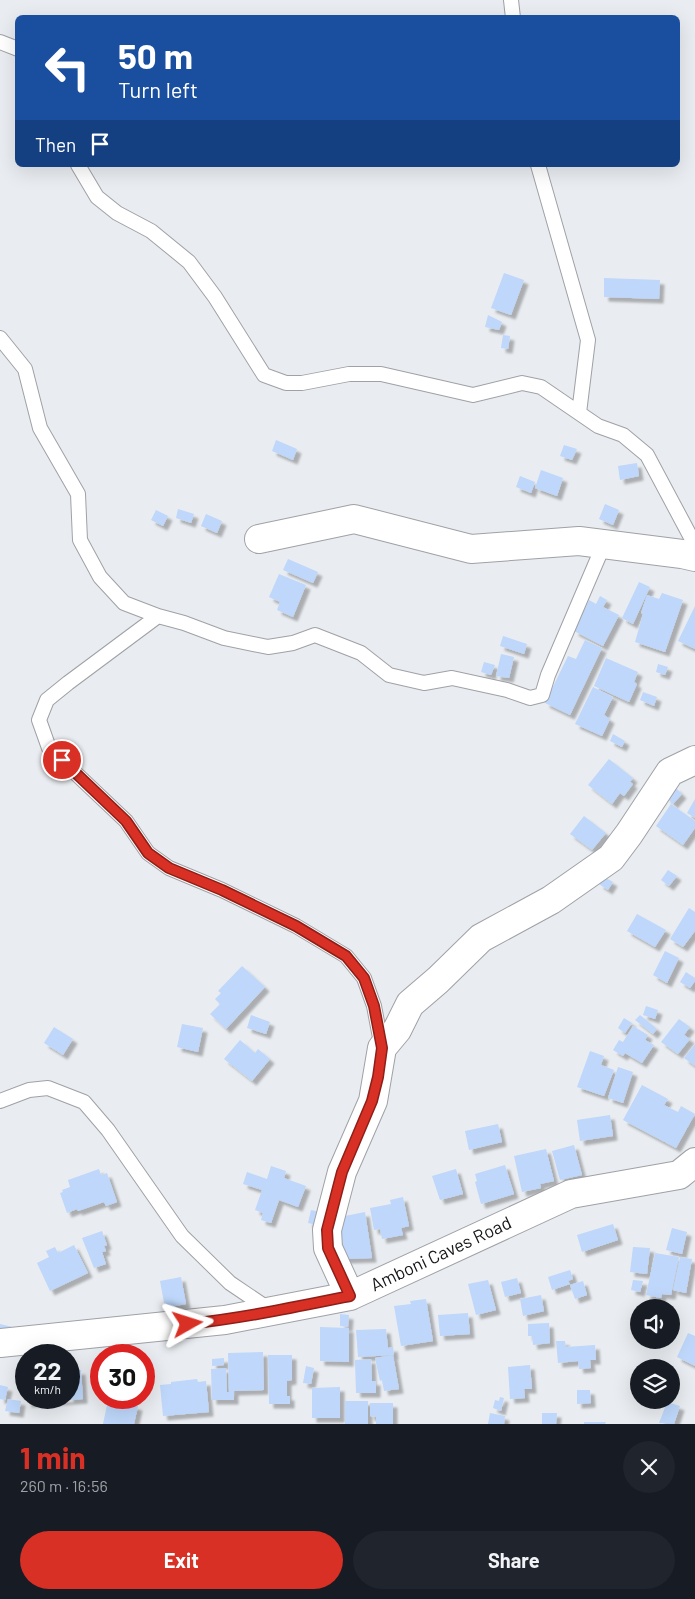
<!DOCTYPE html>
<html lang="en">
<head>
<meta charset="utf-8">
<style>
  body { margin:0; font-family:Barlow,sans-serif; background:#20242c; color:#f1f3f6; height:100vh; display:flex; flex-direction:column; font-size:19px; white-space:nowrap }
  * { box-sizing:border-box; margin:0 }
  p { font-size:16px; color:#9ea1a6 }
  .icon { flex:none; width:28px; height:28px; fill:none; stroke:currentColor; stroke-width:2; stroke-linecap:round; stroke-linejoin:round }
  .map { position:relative; height:1424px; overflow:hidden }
  .panel { display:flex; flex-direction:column; background:#171b24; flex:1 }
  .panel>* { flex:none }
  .banner { position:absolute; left:15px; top:15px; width:665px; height:152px; border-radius:8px; box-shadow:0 5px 20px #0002; background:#1a4fa0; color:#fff; overflow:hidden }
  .tools { position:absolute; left:630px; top:1299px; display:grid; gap:10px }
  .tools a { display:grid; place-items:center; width:50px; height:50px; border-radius:50%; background:#171b24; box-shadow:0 5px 20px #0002; font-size:25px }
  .speed { position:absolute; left:15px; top:1344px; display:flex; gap:10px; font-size:25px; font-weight:700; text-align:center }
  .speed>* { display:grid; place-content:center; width:65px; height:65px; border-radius:50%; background:#171b24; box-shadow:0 5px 20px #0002; line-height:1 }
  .speed small { font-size:12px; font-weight:400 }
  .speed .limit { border:8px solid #d22; background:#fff; color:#111 }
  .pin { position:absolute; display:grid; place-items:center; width:42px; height:42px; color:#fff; margin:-21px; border:2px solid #fff; border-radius:50%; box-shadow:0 1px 5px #0007 }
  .me { position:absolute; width:55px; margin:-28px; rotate:84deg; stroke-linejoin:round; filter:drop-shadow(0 0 4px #0008) }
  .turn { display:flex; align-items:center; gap:18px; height:105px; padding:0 20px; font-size:22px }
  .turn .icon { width:65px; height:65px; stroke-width:2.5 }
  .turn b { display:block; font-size:35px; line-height:42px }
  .then { display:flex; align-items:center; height:48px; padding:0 20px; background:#0003; gap:10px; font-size:19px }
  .round { display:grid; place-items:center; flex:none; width:52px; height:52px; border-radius:26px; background:#20242c }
  .head { display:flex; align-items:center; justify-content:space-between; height:85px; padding:0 20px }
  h1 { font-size:30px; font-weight:700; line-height:38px; color:#d93025 }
  .button { display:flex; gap:10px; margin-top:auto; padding:10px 20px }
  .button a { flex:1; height:58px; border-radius:30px; background:#d93025; color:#fff; font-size:20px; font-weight:700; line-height:58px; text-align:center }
  .button a+a { background:#20242c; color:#f1f3f6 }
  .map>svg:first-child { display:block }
  .building { fill:#bed7fa; filter:url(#shadow) }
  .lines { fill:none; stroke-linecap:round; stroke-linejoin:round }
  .service-casing { stroke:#9fa1a5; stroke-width:16 }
  .minor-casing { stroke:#9fa1a5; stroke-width:30 }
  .service { stroke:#fff; stroke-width:14 }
  .minor { stroke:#fff; stroke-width:28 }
  .route-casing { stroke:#8d1f18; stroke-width:12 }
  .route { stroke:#d93025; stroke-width:9 }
  .labels { text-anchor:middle; stroke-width:4; stroke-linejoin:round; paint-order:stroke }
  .street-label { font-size:18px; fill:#151618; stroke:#fff }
</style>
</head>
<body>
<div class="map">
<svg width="695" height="1424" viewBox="0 0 695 1424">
  <defs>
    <filter id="shadow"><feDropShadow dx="4.5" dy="4.5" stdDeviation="1" flood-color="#0004"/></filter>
  </defs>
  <rect width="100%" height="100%" fill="#e9ecf0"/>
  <path class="building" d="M504,273L524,280L511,315L491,308Z
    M604,278L660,280L659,299L604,297Z
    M488,315L502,322L499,330L485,327Z
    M503,335L510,336L508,349L501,348Z
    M276,440L297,449L293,460L272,451Z
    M564,445L577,449L572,460L560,456Z
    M637,463L639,476L620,480L618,466Z
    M541,470L563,478L557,496L535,488Z
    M520,476L535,482L531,493L516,487Z
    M605,504L619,510L613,525L599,519Z
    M178,509L194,514L191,523L176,518Z
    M156,510L168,516L163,526L151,520Z
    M206,514L222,521L217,533L201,526Z
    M288,559L318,572L313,583L283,570Z
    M279,574L306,585L293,617L277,610L280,602L269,597Z
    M639,582L650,587L633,624L622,618Z
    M662,593L683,600L665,652L635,642L643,614L641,613L647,595L659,599Z
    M600,596L607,600L603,607L619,615L603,646L574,631L589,600L596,604Z
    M695,606V649L678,641Z
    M503,636L527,644L524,654L500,646Z
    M585,640L602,648L570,715L545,703L568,656L576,659Z
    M501,654L514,657L509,678L496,676Z
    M606,658L638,672L634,682L637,684L629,702L594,686Z
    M484,662L495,665L491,675L481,672Z
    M658,664L668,667L665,675L656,672Z
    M593,687L613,697L604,715L610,719L602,736L575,724Z
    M643,692L657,697L654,706L640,700Z
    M613,734L625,741L622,747L610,741Z
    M609,759L633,778L630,782L633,784L624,796L620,793L612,804L588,785Z
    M675,787L682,794L673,804L666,797Z
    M695,799V818L687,813Z
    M671,804L695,821V828L683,845L656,826Z
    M584,816L606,833L592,850L570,834Z
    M668,870L677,876L669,886L661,880Z
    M604,877L613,882L608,890L599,884Z
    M689,908L695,912V931L683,947L670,939Z
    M637,914L666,930L655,947L627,931Z
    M665,951L679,958L667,983L653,975Z
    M242,966L265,987L226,1029L210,1014L220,1004L215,999L221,993L218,991Z
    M686,972L695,978V981L690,988L680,982Z
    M646,1006L658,1010L655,1019L643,1015Z
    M251,1015L270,1022L266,1034L247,1028Z
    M640,1015L657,1029L653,1034L635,1020Z
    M624,1018L632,1023L625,1033L618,1028Z
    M679,1019L690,1027L684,1035L690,1039L678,1054L661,1042Z
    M182,1024L203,1028L198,1052L177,1047Z
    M633,1026L648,1035L645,1040L654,1045L642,1063L625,1053L623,1056L613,1050L619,1040L623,1042Z
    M54,1027L73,1039L63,1055L44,1043Z
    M240,1040L255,1053L258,1049L270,1059L252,1081L224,1059Z
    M695,1044V1066L684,1058Z
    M590,1051L604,1056L601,1065L614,1070L604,1096L577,1087Z
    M618,1067L633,1072L623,1103L608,1098Z
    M642,1085L668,1099L664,1105L678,1112L681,1106L695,1114L676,1148L623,1120Z
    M610,1115L613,1136L580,1141L577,1120Z
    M498,1124L502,1142L469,1150L465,1131Z
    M574,1145L582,1175L560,1180L552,1151Z
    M546,1149L554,1181L540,1184L541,1188L522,1192L514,1156Z
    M505,1165L514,1194L481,1204L475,1182L477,1181L475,1174Z
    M271,1166L286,1171L284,1178L306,1186L298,1207L279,1200L271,1223L261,1220L263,1213L255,1210L262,1190L243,1184L247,1172L267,1179Z
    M99,1169L101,1175L107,1173L117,1202L106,1206L104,1202L78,1211L77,1209L67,1213L60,1193L63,1192L62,1190L70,1187L68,1180Z
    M456,1169L463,1194L440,1200L432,1176Z
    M403,1197L409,1226L401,1228L403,1235L382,1239L380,1229L374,1230L370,1208L391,1204L390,1200Z
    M311,1210L325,1213L322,1226L308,1223Z
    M365,1212L372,1258L345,1259L334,1254L335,1218Z
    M613,1224L618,1240L582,1252L577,1235Z
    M672,1228L687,1232L682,1254L666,1250Z
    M102,1231L107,1245L104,1246L106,1251L102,1252L106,1264L94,1268L82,1238Z
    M74,1245L88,1273L50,1291L37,1263L49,1257L46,1251L55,1247L58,1253Z
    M633,1247L650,1248L647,1274L630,1272Z
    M655,1253L679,1257L671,1295L662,1294L661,1298L646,1295Z
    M680,1257L692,1259L686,1293L673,1290Z
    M570,1270L573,1279L568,1281L570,1284L552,1290L548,1277Z
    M181,1277L186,1304L165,1308L160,1281Z
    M517,1278L521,1293L505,1297L501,1282Z
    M488,1280L496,1310L476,1315L468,1284Z
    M633,1280L643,1281L640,1292L631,1290Z
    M583,1281L587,1295L575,1299L570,1285Z
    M541,1295L544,1311L523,1316L520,1299Z
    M426,1299L433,1341L401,1346L394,1306L411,1304L410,1301Z
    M468,1313L470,1334L440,1336L438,1315Z
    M340,1314L349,1315L348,1327L340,1326Z
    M549,1323L550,1343L533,1345L532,1336H528V1324Z
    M0,1324L17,1328L0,1334Z
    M320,1327L349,1328V1362L320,1361Z
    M386,1329L388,1348L393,1347L394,1355L358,1357L356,1330Z
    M688,1333L695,1336V1366L677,1357Z
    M556,1341H565L566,1347L595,1345L596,1360H590L591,1368L579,1369L578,1361L558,1363Z
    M263,1352L264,1390L234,1391V1400H212L211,1369L226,1368L227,1392H229L228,1353Z
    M268,1355H292V1380L287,1381V1396H290V1404H269Z
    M393,1355L399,1389L384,1391L382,1380L380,1381L375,1358Z
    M224,1358V1365L212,1366V1359Z
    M371,1359L372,1381H376V1393H356L355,1360Z
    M530,1365L532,1389H524L525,1398L510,1399L508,1367Z
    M306,1366L314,1368L311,1384L303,1383Z
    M81,1370L83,1399L27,1403V1398H69V1371Z
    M197,1379L198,1382L206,1381L209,1412L163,1416L160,1385L171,1384V1382Z
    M0,1385L8,1387L5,1400L0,1399Z
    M340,1387V1418H312V1388Z
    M577,1390H590L591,1403L577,1404Z
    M500,1397L504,1398L501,1411L493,1408L495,1400L499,1401Z
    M8,1399L21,1401L19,1413L5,1411Z
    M108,1400L138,1406L134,1424H103Z
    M345,1401H368V1424H345Z
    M667,1402L680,1406L674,1424L659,1423Z
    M370,1403H393V1424H376V1417L370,1416Z
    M490,1413L505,1416L504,1424H488Z
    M542,1413H557L556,1424H542Z
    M584,1422H606L605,1424H584Z"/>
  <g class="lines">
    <defs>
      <path id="service" d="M511,0L513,18
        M0,42L18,49
        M78,165L97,197L117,213L151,231L189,262L215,297L264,375L286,383H302L349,374H381L473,395L522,383L541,387L598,426L623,435L647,455L695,545
        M538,165L588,340L579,413
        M0,338L25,369L40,428L78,494L80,540L100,577L124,603L158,616L184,623L224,638L268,647L293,643L315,635L361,653L389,675L424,683L452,678L507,690L530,698L542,695L548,675L604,544
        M158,616L68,683L47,700L39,720L49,748L126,821L148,853L169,868L222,890L296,926L346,956L364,978L374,1006L382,1048
        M0,1101L29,1090L48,1088L84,1102L108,1130L182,1236L230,1283L270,1310"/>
      <path id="minor" d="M259,539L354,519L471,549L579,541L682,554L695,557
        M350,1296L328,1248L327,1230L342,1172L373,1101L382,1048L397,1030L410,1004L438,980L481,938L551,900L611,858L629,834L670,772L695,760
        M0,1343L225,1320L350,1296L571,1194L679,1175L695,1162"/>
    </defs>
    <use href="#service" class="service-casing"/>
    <use href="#minor" class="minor-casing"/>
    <use href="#service" class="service"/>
    <use href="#minor" class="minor"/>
  </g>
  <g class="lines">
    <defs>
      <path id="route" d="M62,760L126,821L148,853L169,868L222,890L296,926L346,956L364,978L374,1006L382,1048L378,1077L372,1101L342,1172L327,1230L328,1248L350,1296C296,1307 243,1318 188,1324"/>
    </defs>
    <use href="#route" class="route-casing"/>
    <use href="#route" class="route"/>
  </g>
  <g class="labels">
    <g class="street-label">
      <text transform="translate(441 1254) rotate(-25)" y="6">Amboni Caves Road</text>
    </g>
  </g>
</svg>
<div class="tools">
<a><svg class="icon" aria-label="sound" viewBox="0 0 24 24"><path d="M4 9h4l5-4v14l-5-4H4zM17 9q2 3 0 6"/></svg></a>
<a><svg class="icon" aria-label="layers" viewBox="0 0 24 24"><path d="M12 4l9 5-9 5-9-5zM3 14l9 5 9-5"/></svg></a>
</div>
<div class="speed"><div>22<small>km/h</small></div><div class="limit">30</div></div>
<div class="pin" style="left:62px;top:760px;background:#d93025"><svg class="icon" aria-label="arrive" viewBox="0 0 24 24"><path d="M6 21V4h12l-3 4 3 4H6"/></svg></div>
<svg class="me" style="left:188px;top:1324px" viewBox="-20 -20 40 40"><path d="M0-17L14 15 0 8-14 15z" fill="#d93025" stroke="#fff" stroke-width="4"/></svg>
<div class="banner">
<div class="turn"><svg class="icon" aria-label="left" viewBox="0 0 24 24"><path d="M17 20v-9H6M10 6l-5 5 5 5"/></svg><div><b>50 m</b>Turn left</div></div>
<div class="then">Then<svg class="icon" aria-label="arrive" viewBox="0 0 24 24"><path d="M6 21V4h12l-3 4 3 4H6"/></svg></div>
</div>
</div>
<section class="panel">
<div class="head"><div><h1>1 min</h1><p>260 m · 16:56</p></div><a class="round"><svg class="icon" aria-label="close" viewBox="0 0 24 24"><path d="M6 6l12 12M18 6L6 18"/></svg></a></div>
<div class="button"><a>Exit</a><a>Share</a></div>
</section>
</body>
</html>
